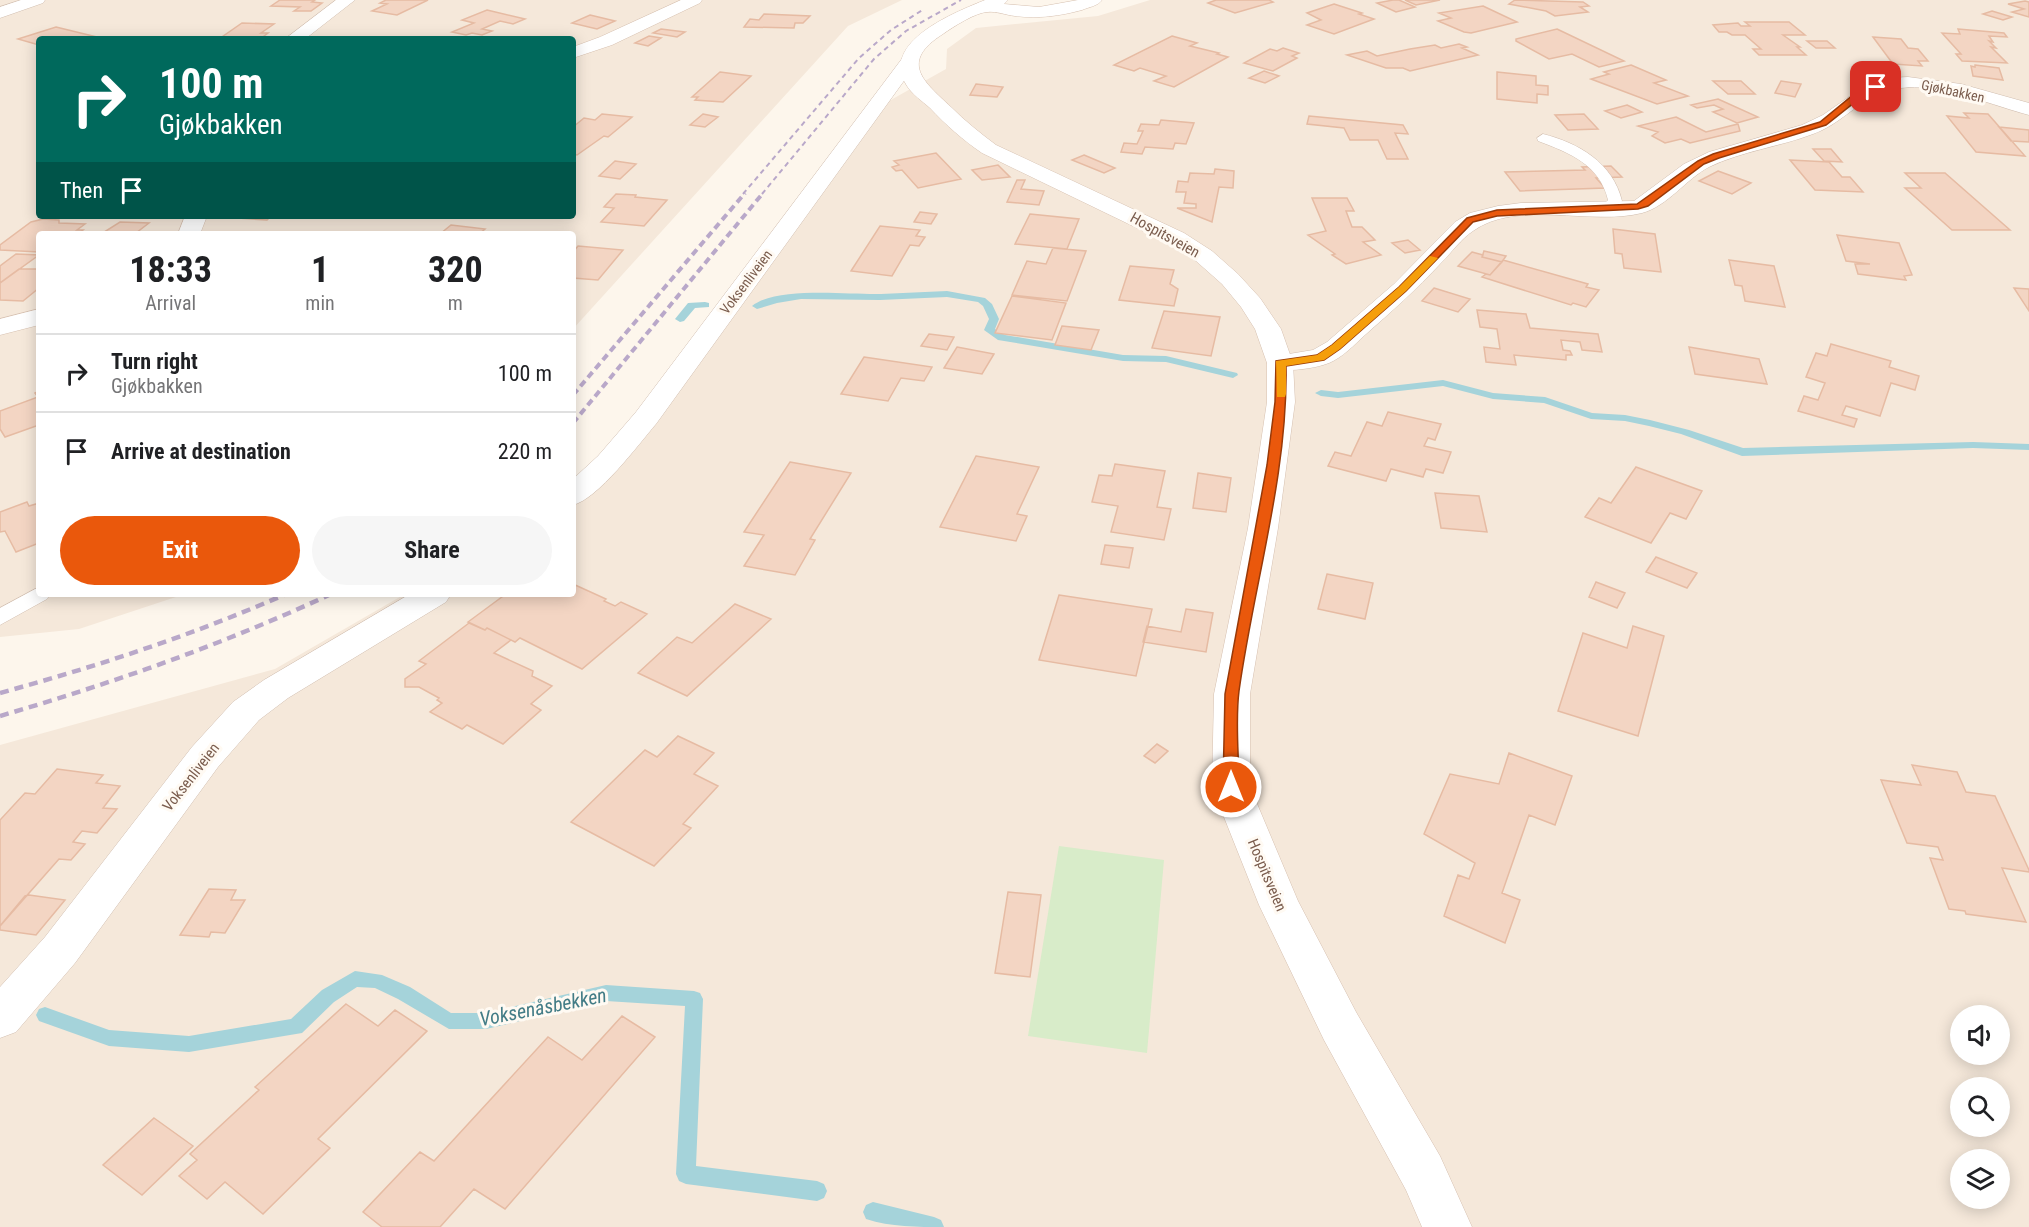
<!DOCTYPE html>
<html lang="en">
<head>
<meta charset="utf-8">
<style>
  body { margin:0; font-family:"Roboto Condensed",sans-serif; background:#f6f6f6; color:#202124; height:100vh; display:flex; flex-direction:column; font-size:22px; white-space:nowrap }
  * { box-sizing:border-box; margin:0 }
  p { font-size:20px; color:#757577 }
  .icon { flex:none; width:33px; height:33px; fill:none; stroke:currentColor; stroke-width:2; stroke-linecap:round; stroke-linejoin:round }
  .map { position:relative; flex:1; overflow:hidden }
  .drawer { position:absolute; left:36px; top:231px; width:540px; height:366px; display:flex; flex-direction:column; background:#fff; border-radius:6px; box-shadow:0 3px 15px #0003 }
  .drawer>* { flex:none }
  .top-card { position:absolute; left:36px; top:36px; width:540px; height:183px; border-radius:6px; box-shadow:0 3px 15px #0003; background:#00695c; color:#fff; overflow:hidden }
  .controls { position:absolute; left:1950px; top:1005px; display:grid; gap:12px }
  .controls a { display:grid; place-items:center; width:60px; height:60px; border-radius:50%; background:#fff; box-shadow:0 3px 15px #0003; font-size:30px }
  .pin { position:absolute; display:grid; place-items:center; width:51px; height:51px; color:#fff; margin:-26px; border-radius:12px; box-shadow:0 3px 9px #0006 }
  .me { position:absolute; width:66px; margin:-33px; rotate:0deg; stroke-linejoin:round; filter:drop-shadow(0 0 4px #0008) }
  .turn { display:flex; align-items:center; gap:21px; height:126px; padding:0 24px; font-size:27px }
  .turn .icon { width:78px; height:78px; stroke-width:2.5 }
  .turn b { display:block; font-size:42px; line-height:51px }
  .then { display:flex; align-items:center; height:57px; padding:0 24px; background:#0003; gap:12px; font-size:22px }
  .eta { display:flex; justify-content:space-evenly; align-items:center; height:102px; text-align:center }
  .eta b { font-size:36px; font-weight:700; line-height:42px }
  .action { display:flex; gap:12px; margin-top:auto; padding:12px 24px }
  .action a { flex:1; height:69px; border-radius:36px; background:#ea580c; color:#fff; font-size:24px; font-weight:700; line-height:69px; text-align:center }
  .action a+a { background:#f6f6f6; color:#202124 }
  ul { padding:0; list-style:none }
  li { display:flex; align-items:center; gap:18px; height:78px; padding:0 24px; border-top:2px solid #e0e0e0 }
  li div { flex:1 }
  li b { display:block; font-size:22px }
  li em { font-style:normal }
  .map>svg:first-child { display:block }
  .residential { fill:#f5e8da; fill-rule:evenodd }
  .green { fill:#d8ecc9 }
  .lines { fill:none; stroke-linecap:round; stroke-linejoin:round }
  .stream { fill:#a5d3da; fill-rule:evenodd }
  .building { fill:#f3d5c3; stroke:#e6bba3; stroke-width:1.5 }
  .lane-casing { stroke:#d1beb0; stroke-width:1 }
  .street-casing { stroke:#d1beb0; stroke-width:1 }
  .secondary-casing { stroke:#d6c0b0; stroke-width:1 }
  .lane { fill:#fff; fill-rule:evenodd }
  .street { fill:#fff; fill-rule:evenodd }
  .secondary { fill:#fff; fill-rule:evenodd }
  .rail-far2 { stroke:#b9a8c9; stroke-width:2; stroke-dasharray:5 4; stroke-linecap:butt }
  .rail-far1 { stroke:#b9a8c9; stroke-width:4; stroke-dasharray:7 4.5; stroke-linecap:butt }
  .rail { stroke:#b9a8c9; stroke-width:4.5; stroke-dasharray:9 6; stroke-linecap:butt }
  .route { fill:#ea580c; stroke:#983908; stroke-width:1.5 }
  .slow { fill:#f59e0b }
  .labels { text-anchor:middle; stroke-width:6; stroke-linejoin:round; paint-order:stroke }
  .far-street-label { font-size:14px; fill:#7a5c4d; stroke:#fffaf3 }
  .street-label { font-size:15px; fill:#7a5c4d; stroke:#fffaf3 }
  .near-water-label { font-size:20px; font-style:italic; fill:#437c86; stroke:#fffaf3 }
</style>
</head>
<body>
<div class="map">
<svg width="2029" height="1227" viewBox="0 0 2029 1227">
  <rect width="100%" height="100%" fill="#fdf6ec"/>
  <path class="residential" d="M0,0H902L848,26L573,329V234H39V594H185L79,629L0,637ZM39,39H573V216H39Z
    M1150,0H2029V1227H0V745L275,669L405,594H573V498L889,101L946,69L947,49L976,28L1098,16ZM1960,1016H2000V1054H1960ZM1960,1088H2000V1126H1960ZM1960,1160H2000V1198H1960Z"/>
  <path class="green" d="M1059,846L1164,860L1147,1053L1028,1036Z"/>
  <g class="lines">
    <path class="stream" d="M947,291L985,298L992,304L999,319L995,329L1005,335L1123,355L1166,356L1237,373L1238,375L1233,378L1166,362L1123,361L998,340L984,330L989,319L983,306L978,302L947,297L880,300L801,299L777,303L757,309L752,306C777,286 849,295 881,294C903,293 925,292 947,291Z
      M705,302L709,303V307L695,308L684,321L680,322L675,319L688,303Z
      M1443,380L1493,393L1545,397L1592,413L1625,415L1650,420L1689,430L1743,448L1973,442L2029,444V450L1973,448L1742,456L1681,434L1649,426L1625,421L1591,419L1544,403L1493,399L1443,386L1338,398L1321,396L1315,393L1321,390L1338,392Z
      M355,971L382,975L410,987L451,1013H486L606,985L694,991L700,993L703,999L696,1166L817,1181L824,1184L827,1191L824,1198L817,1201L686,1184L679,1181L676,1174L685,1006L606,1001L486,1029H449L398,999L375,988L357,987L334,1002L302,1033L189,1052L109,1046L39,1021L36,1015L39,1009L45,1007L109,1030L189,1036L291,1019L322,990Z
      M873,1202L934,1217L941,1220L944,1227C917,1227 891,1227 866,1219L863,1212L866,1205Z"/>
  </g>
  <path class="building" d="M280,0H315L312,2L322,3L311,11H294L300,7L271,6Z
    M386,0H428L397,15L372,11L387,4L380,3Z
    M1216,0H1269L1273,2L1235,13L1208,3Z
    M1393,0H1399L1415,7L1396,12L1377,3Z
    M1405,0H1440L1416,5Z
    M1515,0L1583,2L1589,6L1580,7L1588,12L1555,16L1546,11L1509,4Z
    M2025,1L2029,2V17L2012,12L2024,9L2008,4Z
    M1334,4L1362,13L1359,14L1374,19L1334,34L1307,25L1321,20L1307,13Z
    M1483,6L1517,22L1471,33L1464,32L1438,21L1451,18L1439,13Z
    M487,10L525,19L513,24L500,21L482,29L492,31L482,35L472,33L466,35L452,32L474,23L462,20Z
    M1992,11L2012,17L2003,20L1983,14Z
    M764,14L810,16L803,23H795L794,28L744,27L750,19L759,20Z
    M590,15L615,21L597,29L572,23Z
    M1745,22H1789L1805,35H1783L1800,47H1797L1806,55H1759L1753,49H1761L1745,35H1732L1727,32H1719L1713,25L1738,23L1741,26H1750Z
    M242,23L274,24L261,33H268L260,39H219Z
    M56,27L101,38L39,39V45L18,39Z
    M661,29L685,32L677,37L653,33Z
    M1557,29L1624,61L1599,67L1572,54L1549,59L1516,41V39Z
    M1958,29L2004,33L2007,37L1989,36L1993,42L1989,41L1996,48L1991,47L2007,63L1962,61L1956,54H1961L1942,33L1960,34Z
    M649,36L661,38L648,46L635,43Z
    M1172,36L1197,43L1190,46L1219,53L1217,54L1228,57L1174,87L1154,81L1166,76L1140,68L1134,71L1114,65Z
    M1873,37L1901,39L1908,48L1918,49L1928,61H1918L1922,66L1893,64Z
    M1807,41H1827L1835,48H1816Z
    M1459,44L1467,47L1462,48L1478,55L1410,71L1403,68H1386L1347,55L1367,51L1377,56L1410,49L1435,45L1441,48Z
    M1283,48L1299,53L1292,56L1297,58L1273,71L1244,63L1270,49L1277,51Z
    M1631,65L1666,80L1654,83L1688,96L1657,104L1591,79L1609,74L1604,72Z
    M1975,65L1999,68L2003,80L1973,76L1971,66L1975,67Z
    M1264,71L1279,76L1265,83L1249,78Z
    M720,72L751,76L723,102L695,100L698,97H692Z
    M1497,72L1536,76V85L1548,86V95L1537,94V103L1497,99Z
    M1713,81H1741L1755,94H1728Z
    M1781,81L1801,84L1795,97L1775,93Z
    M976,84L1003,87L997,97L970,95Z
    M1718,99L1758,117L1737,123L1713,112L1723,109L1714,105L1697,108L1691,105Z
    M1627,105L1642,112L1621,118L1605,111Z
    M1964,113L1988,114L2025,156L1976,152L1947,116L1969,118Z
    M602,114L632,117L608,137L604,136L577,155L573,154V127L584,118L595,120Z
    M703,114L718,117L705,127L690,125Z
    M1584,114L1598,129L1568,130L1555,115Z
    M1309,116L1403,125L1408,134L1395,133L1408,159H1387L1378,140H1350L1344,128L1307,124Z
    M1676,117L1706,132L1738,124L1740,131L1690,143L1681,139L1665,143L1652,136L1658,132L1638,126Z
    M1161,120L1194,123L1186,144L1175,143L1173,149L1145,147L1142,154L1121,152L1124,143L1137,144L1143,131H1138L1141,124L1159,125Z
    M1999,127L2029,130V142L2011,141Z
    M1813,149H1831L1842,162L1824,161Z
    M936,153L961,179L918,188L902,170L896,171L892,167L899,165L894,161Z
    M1084,155L1115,168L1104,173L1072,160Z
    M1790,160L1829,162L1842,177H1850L1863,192L1815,190Z
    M615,161L636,164L620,179L599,176Z
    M998,165L1010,177L982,180L972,170Z
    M1611,166L1622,177L1596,178L1605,188L1520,191L1505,172L1585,170L1582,167Z
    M1215,169L1234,171L1233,188L1219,187L1212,222L1177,208H1196V204L1184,203L1186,192H1176L1178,181L1188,182L1190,173L1214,174Z
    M1718,171L1751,183L1732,194L1699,181Z
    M1905,173H1945L2010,230H1952L1905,188H1921Z
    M1017,180H1025L1021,189L1044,191L1039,205L1007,202Z
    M616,194L636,195L635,197L667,200L644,226L601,222L614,208L604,207Z
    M1312,198H1347L1354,211H1346L1352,227H1362L1375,240L1363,242L1381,255L1346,264L1332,255L1335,254L1308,235L1326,231Z
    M920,212L937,214L931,224L914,222Z
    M1030,214L1079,219L1067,249L1015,244Z
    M239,216H271L267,220L236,218Z
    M43,219L59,220V223L85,224L77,230H83L78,234H39V252L0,250V245L31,222Z
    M120,222L149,223L136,233L143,234H101Z
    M451,225L485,229L479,234H440Z
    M880,226L920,230L916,236L925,237L919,246L910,245L892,276L851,271Z
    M1613,229L1655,234L1661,272L1624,268L1622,254L1615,253Z
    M1837,235L1899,243L1912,275L1904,276L1906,280L1858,274L1855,264H1870L1846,261Z
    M1408,240L1420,250L1405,253L1392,243Z
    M578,246L623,250L598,280L573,278V252Z
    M1053,248L1086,251L1067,301L1012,295L1027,261L1046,264Z
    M1484,251L1506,256L1502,262L1482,257Z
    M1472,252L1483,255L1482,257L1502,262L1490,275L1458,266Z
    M16,254L39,255L0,283V266Z
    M1503,260L1588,284L1586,287L1599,290L1586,307L1573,303L1571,305L1482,277L1486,274L1490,275Z
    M1729,260L1774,266L1785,307L1745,301L1742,286L1735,285Z
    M1130,266L1174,270L1170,284L1178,289L1174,306L1119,300Z
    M19,269H39V288L23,301L0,300V283Z
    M1434,288L1470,299L1458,312L1422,301Z
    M2014,288L2029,289V311Z
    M1012,296L1066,303L1052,340L995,333Z
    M1477,310L1526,314L1530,328L1598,334L1602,352L1582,350L1580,342L1561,340L1563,350L1570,351L1572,355H1566V360L1514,355L1516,365L1486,362L1484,347L1500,349L1497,329L1480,327Z
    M1164,311L1220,317L1211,356L1152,348Z
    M1062,326L1099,330L1091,350L1055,345Z
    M929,334L954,337L947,350L921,346Z
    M1831,344L1891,361L1889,367L1919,376L1915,390L1891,383L1880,416L1846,406L1842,415L1857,419L1854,427L1798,411L1804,396L1818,400L1825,383L1806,377L1816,353L1827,356Z
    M957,347L994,354L982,374L944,368Z
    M1689,347L1759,359L1767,384L1695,374Z
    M864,357L932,367L924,381L901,378L888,401L841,394Z
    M39,391V425L5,437L0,429V411L38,397L35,393Z
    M1388,412L1441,424L1435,440L1428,438L1424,446L1451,452L1443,473L1426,469L1423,477L1391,469L1386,481L1328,466L1335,452L1351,456L1367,422L1382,426Z
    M976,456L1039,467L1017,514L1027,516L1016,541L940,527Z
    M790,462L851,473L810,539L815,540L795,575L744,566L764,535L744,532Z
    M1115,464L1165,471L1157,507L1171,509L1164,540L1111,532L1118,506L1092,502L1099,475L1112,476Z
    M1636,467L1702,491L1686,519L1670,513L1651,543L1585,517L1599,498L1611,503Z
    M1198,473L1231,478L1226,512L1193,508Z
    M1435,493L1479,496L1487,532L1441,528Z
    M27,502L29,506L39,503V543L16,552L5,531L0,532V512Z
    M1105,545L1133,548L1129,568L1101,564Z
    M1656,557L1697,573L1687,588L1646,572Z
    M1327,574L1373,583L1365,619L1318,609Z
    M1596,582L1625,593L1617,608L1589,597Z
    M573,584L606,599L604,601L615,606L621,602L647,614L582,669L520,638L515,642L487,628L485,630L468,622L506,594H573Z
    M1059,595L1152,609L1136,676L1039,660Z
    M735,604L771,619L687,696L638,673L677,637L692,643Z
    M1186,609L1213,613L1206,652L1143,642L1147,626L1181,632Z
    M469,623L485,630L487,628L511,640L494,653L533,671L532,676L552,686L531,704L541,710L503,744L467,725L462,729L430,712L442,703L437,700L439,698L419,687H405V679L426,664L419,661Z
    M1633,626L1664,636L1638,736L1558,711L1583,633L1627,648Z
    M678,736L714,753L694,774L718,786L683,824L691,828L654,866L571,822L645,750L657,757Z
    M1157,744L1168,751L1155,763L1144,756Z
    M1509,753L1572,776L1555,825L1529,815L1502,893L1520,900L1505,943L1444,916L1458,875L1469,879L1475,863L1424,834L1450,774L1499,784Z
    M1912,765L1957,772L1966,792L1995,796L2029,870V872L2002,868L2026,922L1966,914L1965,911L1949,909L1930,858L1943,860L1938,847L1907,843L1881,780L1921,785Z
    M57,769L103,775L96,783L120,786L103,808L117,809L97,833L82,831L73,842L85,844L71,860L59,859L0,926V820L25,793L35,794Z
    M209,889L236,890L231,900H245L225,933L211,932L209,937L180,935Z
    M1008,892L1041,895L1030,977L995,973Z
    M29,895L65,900L36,935L0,930V926L25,896Z
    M346,1004L378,1026L395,1010L427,1031L318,1139L330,1148L263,1214L225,1182L207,1199L179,1176L197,1160L190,1154L259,1090L255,1087Z
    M622,1016L655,1037L505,1209L474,1189L440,1227H382L363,1212L420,1152L434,1161L548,1037L582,1060Z
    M154,1118L193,1146L142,1195L103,1165Z"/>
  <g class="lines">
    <defs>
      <path id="lane" d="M1543,134C1579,143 1613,163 1622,201L1614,212H1604L1601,208L1608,200C1600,165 1570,153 1538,141L1537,138Z
        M39,587V594H50L47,599L0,625V608Z"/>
      <path id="street" d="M21,0H45L43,3L0,18V7Z
        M336,0H355L305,39H285Z
        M910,55L916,56L919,60L656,424C638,445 598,499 573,505V479L598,456L636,412L904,56Z
        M1908,77L1961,84L2029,103V115C1986,104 1922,74 1879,94C1855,104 1839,125 1813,134C1779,147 1742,151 1709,167C1686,179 1668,206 1642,213C1591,226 1517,199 1473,231C1461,239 1451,253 1441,263C1417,289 1391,312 1365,335C1354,345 1343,357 1329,363C1314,369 1286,372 1271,369L1267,363L1271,357L1313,350L1327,342L1394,284L1455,222L1470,213L1498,206L1521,203L1634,201L1684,164L1709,152L1802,125L1823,115L1863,87L1891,78Z
        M410,594H451L446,602L288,698L259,720L218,767L75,963L16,1032L0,1038V987L45,937L192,747L233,702L264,680Z"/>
      <path id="secondary" d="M681,0H702L700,3L612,45L573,58V47L600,37Z
        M985,0H1008L1004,4L1039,7L1078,0H1102C1098,6 1089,7 1082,10C1060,16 1038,19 1015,16C1006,15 996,11 988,12C976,12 953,27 943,34C899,62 923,81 951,107C965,121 980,133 996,145L1184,233L1212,251L1238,274L1260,298L1281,329L1293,363L1295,402L1278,528L1250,694V787L1298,901L1356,1012L1440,1156L1472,1227H1422L1406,1190L1324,1040L1259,905L1212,787L1214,694L1248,528L1267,402V363L1255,329L1241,307L1222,284L1196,261L1168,243L982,153C963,140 946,125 930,108C922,101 912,94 907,86C878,42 956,12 985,0Z
        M185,216H207L200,234H178Z
        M39,309V325L0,335V319Z"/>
    </defs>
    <use href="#lane" class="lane-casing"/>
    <use href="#street" class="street-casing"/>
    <use href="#secondary" class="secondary-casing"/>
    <use href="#lane" class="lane"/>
    <use href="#street" class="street"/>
    <use href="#secondary" class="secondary"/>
    <path class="rail-far2" d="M743,194L859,58L891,30L924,9
      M762,194L874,59L906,31L961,0"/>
    <path class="rail-far1" d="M573,395L745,193
      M573,423L763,193"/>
    <path class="rail" d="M0,693C98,666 193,635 286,594
      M0,716C113,683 224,644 331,594"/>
  </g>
  <path class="route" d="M1876,85L1879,87L1878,89L1859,99L1826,125L1719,158L1704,164L1648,206L1638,209L1497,216L1473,222L1406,291L1340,349L1324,360L1286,366C1288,475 1254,583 1239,691C1235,722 1239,756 1239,787L1237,791H1226L1223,787L1225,694L1267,465L1275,402L1276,361L1317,355L1332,345L1399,287L1467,218L1497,210L1637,204L1698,161L1713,154L1820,122L1853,95Z"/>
  <path class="slow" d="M1430,256L1438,258L1406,291L1340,349L1324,360L1286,366V394L1285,397H1277L1276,361L1317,355L1332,345L1399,287Z"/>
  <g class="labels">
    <g class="far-street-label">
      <text transform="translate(1953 91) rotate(12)" y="5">Gjøkbakken</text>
      <text transform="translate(746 282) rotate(-53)" y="5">Voksenliveien</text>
    </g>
    <g class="street-label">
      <text transform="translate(1165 235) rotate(29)" y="5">Hospitsveien</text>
      <text transform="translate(191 777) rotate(-52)" y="5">Voksenliveien</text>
      <text transform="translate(1267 875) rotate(67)" y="5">Hospitsveien</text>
    </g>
    <g class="near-water-label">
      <text transform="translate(543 1007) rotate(-11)" y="7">Voksenåsbekken</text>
    </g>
  </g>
</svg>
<div class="controls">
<a><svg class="icon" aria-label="sound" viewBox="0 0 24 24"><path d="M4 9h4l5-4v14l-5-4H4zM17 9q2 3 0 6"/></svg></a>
<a><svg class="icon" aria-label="search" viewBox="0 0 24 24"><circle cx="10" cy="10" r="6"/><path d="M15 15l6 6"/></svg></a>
<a><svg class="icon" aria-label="layers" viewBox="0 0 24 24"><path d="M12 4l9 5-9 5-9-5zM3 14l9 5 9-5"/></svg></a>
</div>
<div class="pin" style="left:1876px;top:87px;background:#d93025"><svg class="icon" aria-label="arrive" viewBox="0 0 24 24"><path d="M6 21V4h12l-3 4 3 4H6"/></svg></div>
<svg class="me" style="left:1231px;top:787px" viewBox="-20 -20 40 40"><circle r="17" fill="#ea580c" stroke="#fff" stroke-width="3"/><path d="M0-11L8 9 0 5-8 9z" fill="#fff"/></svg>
<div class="top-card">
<div class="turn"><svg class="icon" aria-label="right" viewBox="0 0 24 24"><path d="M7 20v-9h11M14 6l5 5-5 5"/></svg><div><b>100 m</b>Gjøkbakken</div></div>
<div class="then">Then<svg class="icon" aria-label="arrive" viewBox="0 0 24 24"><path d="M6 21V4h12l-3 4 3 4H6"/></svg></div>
</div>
<section class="drawer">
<div class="eta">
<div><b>18:33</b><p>Arrival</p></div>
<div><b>1</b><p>min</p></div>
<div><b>320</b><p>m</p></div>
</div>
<ul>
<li><svg class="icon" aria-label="right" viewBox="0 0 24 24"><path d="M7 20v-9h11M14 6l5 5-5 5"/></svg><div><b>Turn right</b><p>Gjøkbakken</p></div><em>100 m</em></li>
<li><svg class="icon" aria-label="arrive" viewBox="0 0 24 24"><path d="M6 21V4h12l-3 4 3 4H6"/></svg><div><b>Arrive at destination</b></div><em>220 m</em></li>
</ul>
<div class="action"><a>Exit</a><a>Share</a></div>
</section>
</div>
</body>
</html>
